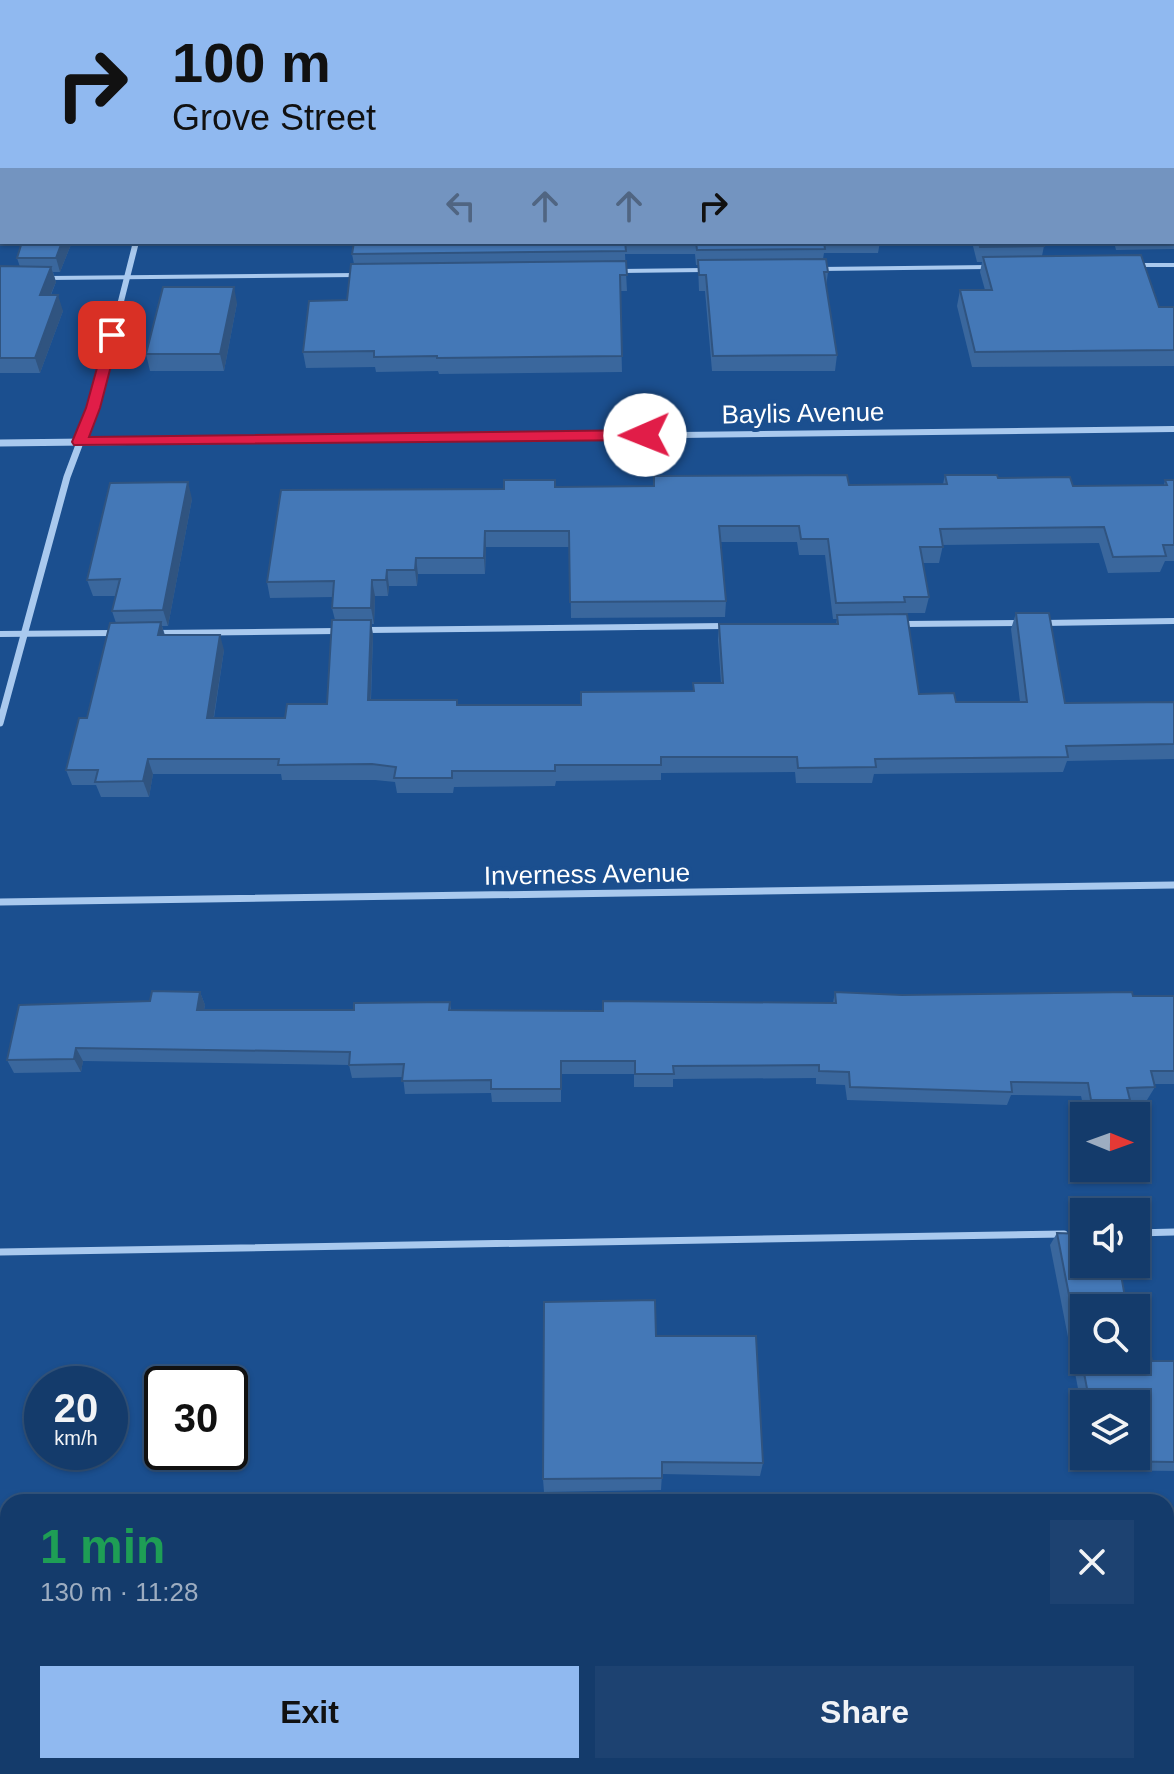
<!DOCTYPE html>
<html lang="en">
<head>
<meta charset="utf-8">
<style>
  body { margin:0; font-family:Helvetica,sans-serif; background:#1d4271; color:#f1f3f6; height:100vh; display:flex; flex-direction:column; font-size:30px; white-space:nowrap }
  * { box-sizing:border-box; margin:0 }
  p { font-size:26px; color:#9dadc1 }
  .icon { flex:none; width:44px; height:44px; fill:none; stroke:currentColor; stroke-width:2; stroke-linecap:round; stroke-linejoin:round }
  .map { position:relative; flex:1; overflow:hidden }
  .drawer { position:absolute; left:0px; top:1494px; width:1174px; height:280px; display:flex; flex-direction:column; background:#143b6b; border-radius:24px 24px 0 0; box-shadow:0 2px 6px #0004,0 0 0 2px #33557e }
  .drawer>* { flex:none }
  .guide { position:absolute; left:0px; top:0px; width:1174px; height:244px; box-shadow:0 2px 6px #0004,0 0 0 2px #33557e; background:#90b9f0; color:#111; overflow:hidden }
  .needle { width:52px; rotate:91deg }
  .fabs { position:absolute; left:1070px; top:1102px; display:grid; gap:16px }
  .fabs a { display:grid; place-items:center; width:80px; height:80px; border-radius:0px; background:#143b6b; box-shadow:0 2px 6px #0004,0 0 0 2px #33557e; font-size:40px }
  .speed { position:absolute; left:24px; top:1366px; display:flex; gap:16px; font-size:40px; font-weight:700; text-align:center }
  .speed>* { display:grid; place-content:center; width:104px; height:104px; border-radius:50%; background:#143b6b; box-shadow:0 2px 6px #0004,0 0 0 2px #33557e; line-height:1 }
  .speed small { font-size:20px; font-weight:400 }
  .speed .limit { border:4px solid #111; border-radius:12px; background:#fff; color:#111 }
  .pin { position:absolute; display:grid; place-items:center; width:68px; height:68px; color:#fff; margin:-34px; border-radius:16px; box-shadow:0 4px 12px #0006 }
  .me { position:absolute; width:88px; margin:-44px; rotate:269deg; stroke-linejoin:round; filter:drop-shadow(0 0 6px #0008) }
  .turn { display:flex; align-items:center; gap:28px; height:168px; padding:0 40px; font-size:36px }
  .turn .icon { width:104px; height:104px; stroke-width:2.5 }
  .turn b { display:block; font-size:56px; line-height:68px }
  .lanes { display:flex; align-items:center; height:76px; padding:0 40px; background:#0003; justify-content:center; gap:40px; direction:ltr }
  .lanes .off { opacity:.35 }
  .round { display:grid; place-items:center; flex:none; width:84px; height:84px; border-radius:0px; background:#1d4271 }
  .headline { display:flex; align-items:center; justify-content:space-between; height:136px; padding:0 40px }
  h1 { font-size:48px; font-weight:800; line-height:60px; color:#1e9e55 }
  .button { display:flex; gap:16px; margin-top:auto; padding:16px 40px }
  .button a { flex:1; height:92px; border-radius:0px; background:#90b9f0; color:#111; font-size:32px; font-weight:800; line-height:92px; text-align:center }
  .button a+a { background:#1d4271; color:#f1f3f6 }
  .map>svg:first-child { display:block }
  .lines { fill:none; stroke-linecap:round; stroke-linejoin:round }
  .lane-far2 { stroke:#a9c9ee; stroke-width:4 }
  .lane-far1 { stroke:#a9c9ee; stroke-width:6 }
  .lane { stroke:#a9c9ee; stroke-width:7 }
  .street-far2 { stroke:#a9c9ee; stroke-width:6 }
  .street-far1 { stroke:#a9c9ee; stroke-width:7 }
  .street { stroke:#a9c9ee; stroke-width:10 }
  .wall { fill:#3a679d; fill-rule:evenodd }
  .shaded-wall { fill:#305480 }
  .building { fill:#4478b7; stroke:#305480; stroke-width:2 }
  .route { fill:#e11d48; stroke:#92132f; stroke-width:2 }
  .labels { text-anchor:middle; stroke-width:8; stroke-linejoin:round; paint-order:stroke }
  .street-label { font-size:26px; fill:#fff; stroke:#1b4f8f }
</style>
</head>
<body>
<div class="map">
<svg width="1174" height="1774" viewBox="0 0 1174 1774">
  <rect width="100%" height="100%" fill="#1b4f8f"/>
  <g class="lines">
    <path class="lane-far2" d="M1172,180L1174,185
      M1140,265H1174
      M820,269L988,267
      M620,271L704,270
      M48,278L356,275"/>
    <path class="lane-far1" d="M1044,623L1174,621
      M904,624L1020,623
      M368,630L724,626
      M156,633L336,631
      M0,634L112,633"/>
    <path class="lane" d="M1136,1233L1174,1232
      M0,1252L1064,1234"/>
    <path class="street-far2" d="M81,439L98,392L136,242
      M343,439L1174,429"/>
    <path class="street-far1" d="M0,443L511,437
      M0,723L67,477L82,437
      M0,902L1174,885"/>
    <path class="street" d="M1166,1634H1174
      M0,1674H8
      M604,1766V1774"/>
  </g>
  <path class="wall" d="M0,0H146L145,2H2V40H0Z
    M1167,0H1174V17L1172,12V2H1168Z
    M1172,206L1174,211V249L1116,250L1114,242H1172Z
    M22,242H72L60,272H53L56,282L51,295L63,311L40,373H0V266L20,267L17,258Z
    M354,242H880L878,253H824L823,259L828,272L826,287L837,355L835,371H712L705,291H699L698,265H696L695,254H625L627,291H620L622,372L439,374L438,371L376,372L375,367L306,368L303,352L347,300L354,264L352,254Z
    M972,242H1043L1044,246L1042,256L1159,307H1174V366L972,367L957,306L960,290H985L980,272L982,262H977Z
    M237,303L224,371H150L146,354Z
    M945,475L998,478L1073,486L1164,485L1165,480H1174V561H1165L1160,572L1108,573L1099,543L943,545L939,563H923L929,597L925,613H903V614L919,694L956,702H1020L1011,629L1016,613L1065,703L1174,702V759L1067,761L1063,772L874,774L872,783H796L795,772L661,773V780L556,781L555,786L454,787L453,793H397L395,782L375,780H282L281,774H153L149,797H101L96,785H72L66,770L87,718L116,623L112,611L116,596H93L87,580L192,499L168,626H162L165,635L224,650L214,718H285L327,704L335,620L332,608L333,597L270,598L267,582L504,489L555,487L654,486V476L849,485L943,484ZM721,542H797L799,555H825L833,619H837L836,624H719L718,640L721,683H693V691L581,705H457V700H371L373,636L371,624H374L375,596H388L389,586H417L418,574H485L486,547H570L571,618L725,617L726,601Z
    M200,992L205,1005L204,1010H354L450,1002L451,1010L603,1011L833,1003L835,992L902,995L1174,996V1084H1154L1155,1087L1147,1100H1130L1123,1113H1085L1081,1096L1011,1095L1007,1105L847,1100L845,1085L816,1084V1078L673,1079V1087H634V1074H561V1102H492L491,1093L405,1094L403,1077L352,1078L349,1065L83,1061L81,1072L14,1073L7,1060L150,1001Z
    M1057,1233L1084,1308L1152,1361H1174V1471L1094,1470L1091,1456H1136V1404H1084V1419L1050,1245Z
    M656,1336L763,1463L760,1476L662,1474L661,1490L544,1492L543,1479Z"/>
  <path class="shaded-wall" d="M62,242H72L60,272L56,258Z
    M51,267L56,282L44,310L40,295Z
    M234,287L237,303L224,371L220,354Z
    M58,295L63,311L40,373L35,358Z
    M188,482L192,499L168,626L163,610Z
    M485,531L486,547L485,574L484,558Z
    M416,558L418,574L417,586L415,570Z
    M387,570L389,586L388,596L386,580Z
    M372,580L375,596L374,624L371,608Z
    M371,620L373,636L370,715L368,700Z
    M161,622L165,638L158,635Z
    M220,635L224,650L211,734L207,718Z
    M148,759L153,774L149,797L143,781Z
    M200,992L205,1005L201,1024L197,1010Z
    M76,1048L83,1061L81,1072L74,1059Z"/>
  <path class="building" d="M0,0H138V2H2V26H0Z
    M536,0H999V2H536Z
    M1172,206L1174,211V234H1172Z
    M22,242H62L56,258H17Z
    M354,242H625L626,251L352,254Z
    M696,242H824L825,249L697,250Z
    M979,242H1043L1044,246L980,247Z
    M1141,255L1159,307H1174V350L975,352L960,290H992L983,257Z
    M826,259L828,272H824L837,355L713,356L706,275H699L698,260Z
    M626,261L627,275H620L622,356L437,358V356L374,357V351L303,352L309,301L347,300L351,264Z
    M0,266L51,267L40,295H58L35,358H0Z
    M163,287H234L220,354H146Z
    M847,475L849,485L947,484L945,475H997L998,478L1070,477L1073,486L1167,485L1165,480H1174V545H1163L1166,556L1113,557L1104,527L940,529L943,547H920L929,597H904L905,602L836,603L828,539H801L799,526H719L726,601L570,602L569,531H485L484,558H416L415,570H387L386,580H372L371,608H332L334,581L267,582L281,490L504,489V480H555V487L654,486V476Z
    M188,482L163,610L112,611L120,579L87,580L110,483Z
    M1016,613H1049L1065,703L1174,702V744L1066,746L1068,757L875,759L876,767L798,768L797,757H661V765H555V771H452V778H394L396,767L372,764L278,765L279,759H148L143,781L95,782L98,770H66L79,718H87L110,623L161,622L158,635H220L207,718H285L287,704H327L332,620H371L368,700H457V705H581V692L694,691L693,683H723L719,624H838L837,615L907,614L919,694L954,693L956,702H1027Z
    M152,991L200,992L197,1010H354V1003L450,1002L449,1010L603,1011V1001L836,1003L835,992L902,995L1132,992L1133,996H1174V1071H1151L1155,1087L1127,1088L1130,1100H1091L1088,1083L1011,1082L1012,1092L850,1087L849,1072L819,1071V1065L673,1066L674,1074H635V1061H561V1089H491V1080L402,1081L404,1064L349,1065L350,1052L76,1048L74,1059L7,1060L19,1005L150,1001Z
    M1057,1233L1084,1234V1264H1119L1127,1308H1084V1360H1136V1337H1147L1152,1361H1174V1462L1101,1461L1100,1456H1136V1404H1090Z
    M655,1300L656,1336H756L763,1463L662,1462V1478L543,1479L544,1302Z"/>
  <path class="route" d="M112,331L119,335L100,408L89,437L645,430L653,435L645,440L74,445L72,442L86,408L106,335Z"/>
  <g class="labels">
    <g class="street-label">
      <text transform="translate(803 413) rotate(-1)" y="9">Baylis Avenue</text>
      <text transform="translate(587 874) rotate(-1)" y="9">Inverness Avenue</text>
    </g>
  </g>
</svg>
<div class="fabs">
<a><svg class="needle" viewBox="-14 -14 28 28"><path d="M0-13l5 13h-10z" fill="#e53935"/><path d="M0 13l5-13h-10z" fill="#9dadc1"/></svg></a>
<a><svg class="icon" aria-label="sound" viewBox="0 0 24 24"><path d="M4 9h4l5-4v14l-5-4H4zM17 9q2 3 0 6"/></svg></a>
<a><svg class="icon" aria-label="search" viewBox="0 0 24 24"><circle cx="10" cy="10" r="6"/><path d="M15 15l6 6"/></svg></a>
<a><svg class="icon" aria-label="layers" viewBox="0 0 24 24"><path d="M12 4l9 5-9 5-9-5zM3 14l9 5 9-5"/></svg></a>
</div>
<div class="speed"><div>20<small>km/h</small></div><div class="limit">30</div></div>
<div class="pin" style="left:112px;top:335px;background:#d93025"><svg class="icon" aria-label="arrive" viewBox="0 0 24 24"><path d="M6 21V4h12l-3 4 3 4H6"/></svg></div>
<svg class="me" style="left:645px;top:435px" viewBox="-20 -20 40 40"><circle r="19" fill="#fff"/><path d="M0-13L10 11 0 6-10 11z" fill="#e11d48"/></svg>
<div class="guide">
<div class="turn"><svg class="icon" aria-label="right" viewBox="0 0 24 24"><path d="M7 20v-9h11M14 6l5 5-5 5"/></svg><div><b>100 m</b>Grove Street</div></div>
<div class="lanes"><svg class="icon off" aria-label="left" viewBox="0 0 24 24"><path d="M17 20v-9H6M10 6l-5 5 5 5"/></svg><svg class="icon off" aria-label="ahead" viewBox="0 0 24 24"><path d="M12 20V5M6 11l6-6 6 6"/></svg><svg class="icon off" aria-label="ahead" viewBox="0 0 24 24"><path d="M12 20V5M6 11l6-6 6 6"/></svg><svg class="icon" aria-label="right" viewBox="0 0 24 24"><path d="M7 20v-9h11M14 6l5 5-5 5"/></svg></div>
</div>
<section class="drawer">
<div class="headline"><div><h1>1 min</h1><p>130 m · 11:28</p></div><a class="round"><svg class="icon" aria-label="close" viewBox="0 0 24 24"><path d="M6 6l12 12M18 6L6 18"/></svg></a></div>
<div class="button"><a>Exit</a><a>Share</a></div>
</section>
</div>
</body>
</html>
